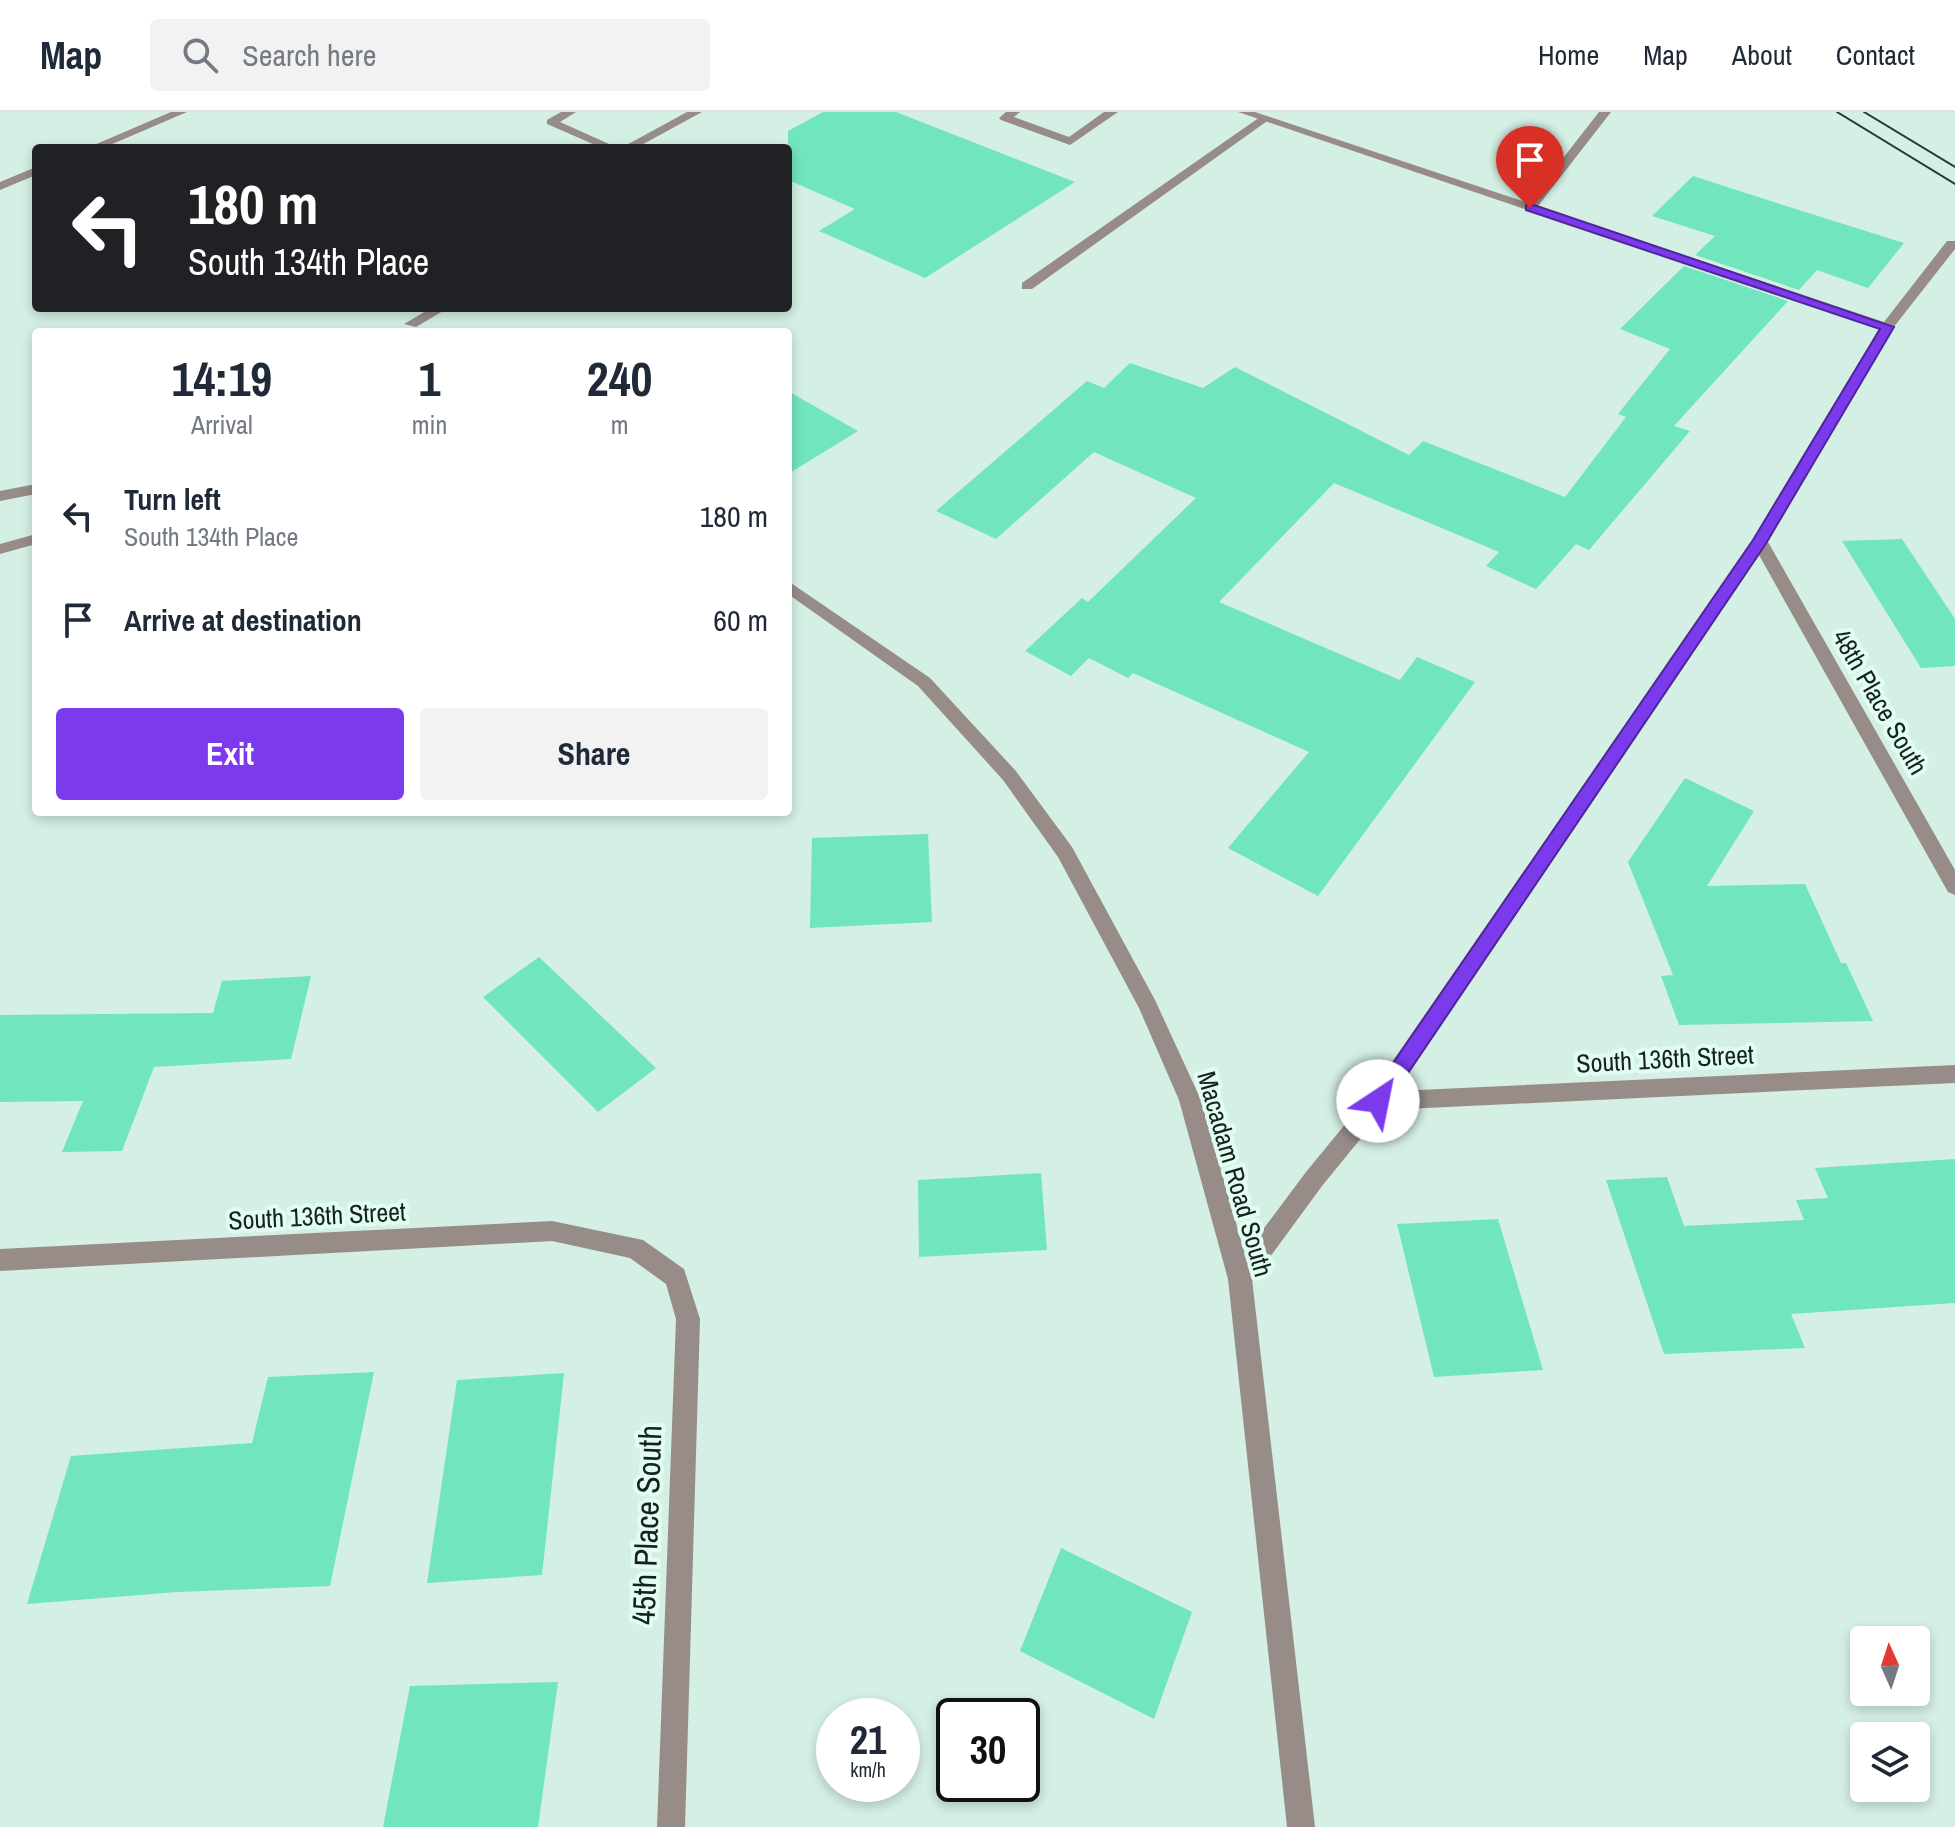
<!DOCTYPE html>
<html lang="en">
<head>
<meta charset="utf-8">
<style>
  body { margin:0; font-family:"Archivo Narrow",sans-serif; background:#f2f2f3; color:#1f2937; height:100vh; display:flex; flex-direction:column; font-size:30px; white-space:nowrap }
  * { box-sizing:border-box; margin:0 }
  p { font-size:26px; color:#747a83 }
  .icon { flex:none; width:44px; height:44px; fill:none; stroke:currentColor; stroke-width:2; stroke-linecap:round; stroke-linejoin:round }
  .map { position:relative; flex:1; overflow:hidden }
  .sheet { position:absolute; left:32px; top:216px; width:760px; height:488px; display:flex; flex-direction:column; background:#fff; border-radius:8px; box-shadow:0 4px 12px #0003 }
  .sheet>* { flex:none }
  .guide { position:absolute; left:32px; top:32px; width:760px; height:168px; border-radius:8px; box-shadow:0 4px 12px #0003; background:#202124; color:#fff; overflow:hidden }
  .needle { width:52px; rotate:357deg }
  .buttons { position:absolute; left:1850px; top:1514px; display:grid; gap:16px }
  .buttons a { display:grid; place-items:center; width:80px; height:80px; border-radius:8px; background:#fff; box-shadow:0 4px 12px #0003; font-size:40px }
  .speed { position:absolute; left:816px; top:1586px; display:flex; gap:16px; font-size:40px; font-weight:700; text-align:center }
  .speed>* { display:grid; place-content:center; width:104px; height:104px; border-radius:50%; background:#fff; box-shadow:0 4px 12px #0003; line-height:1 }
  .speed small { font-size:20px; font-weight:400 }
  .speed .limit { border:4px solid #111; border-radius:12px; background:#fff; color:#111 }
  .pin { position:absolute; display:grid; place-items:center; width:68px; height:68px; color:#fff; margin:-82px -34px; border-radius:50% 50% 50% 0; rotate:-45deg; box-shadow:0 0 8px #0007 }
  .pin .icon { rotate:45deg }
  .me { position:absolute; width:88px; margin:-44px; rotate:34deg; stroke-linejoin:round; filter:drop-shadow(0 0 6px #0008) }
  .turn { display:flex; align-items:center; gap:28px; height:168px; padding:0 24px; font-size:36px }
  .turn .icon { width:104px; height:104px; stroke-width:2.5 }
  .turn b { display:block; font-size:56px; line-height:68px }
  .eta { display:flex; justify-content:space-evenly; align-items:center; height:136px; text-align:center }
  .eta b { font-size:48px; font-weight:800; line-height:56px }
  .button { display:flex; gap:16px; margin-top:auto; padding:16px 24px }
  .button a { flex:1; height:92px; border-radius:8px; background:#7c3aed; color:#fff; font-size:32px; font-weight:800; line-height:92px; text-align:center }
  .button a+a { background:#f2f2f3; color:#1f2937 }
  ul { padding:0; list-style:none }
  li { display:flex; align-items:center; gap:24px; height:104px; padding:0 24px }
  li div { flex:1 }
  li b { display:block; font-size:30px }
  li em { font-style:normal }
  header { display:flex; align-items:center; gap:48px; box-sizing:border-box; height:112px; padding:0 40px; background:#fff; border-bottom:2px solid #e0e1e3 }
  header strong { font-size:38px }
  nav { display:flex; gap:44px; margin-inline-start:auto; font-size:28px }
  .search { width:560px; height:72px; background:#f2f2f3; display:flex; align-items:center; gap:20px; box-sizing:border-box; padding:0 28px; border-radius:8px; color:#747a83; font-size:30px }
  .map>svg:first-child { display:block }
  .building { fill:#71e5be }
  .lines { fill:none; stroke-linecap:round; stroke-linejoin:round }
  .service { fill:#978c87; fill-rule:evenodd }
  .minor { fill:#978c87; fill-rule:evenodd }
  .tertiary { fill:#978c87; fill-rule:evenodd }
  .tram { stroke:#2b3732; stroke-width:2 }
  .route { fill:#7c3aed; stroke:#51269a; stroke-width:2 }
  .labels { text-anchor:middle; stroke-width:8; stroke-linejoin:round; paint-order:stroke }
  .street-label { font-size:26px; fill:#17211d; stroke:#e1fdf1 }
  .near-street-label { font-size:32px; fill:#17211d; stroke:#e1fdf1 }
</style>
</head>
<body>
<header>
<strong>Map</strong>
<div class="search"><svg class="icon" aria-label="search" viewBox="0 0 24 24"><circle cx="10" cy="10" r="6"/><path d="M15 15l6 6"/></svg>Search here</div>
<nav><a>Home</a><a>Map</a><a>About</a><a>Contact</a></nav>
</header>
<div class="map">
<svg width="1955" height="1715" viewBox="0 0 1955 1715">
  <rect width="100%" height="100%" fill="#d4efe4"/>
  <path class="building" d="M823,0H896L1075,70L925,166L819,119L855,97L788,68V19Z
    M1693,64L1783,93L1904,131L1868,176L1817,158L1799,178L1695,143L1715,124L1652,104Z
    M1684,154L1788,189L1674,314L1690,319L1589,438L1576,432L1536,477L1486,454L1499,440L1334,371L1219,490L1400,568L1417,545L1475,570L1318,784L1228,736L1309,640L1133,561L1128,566L1089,546L1071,564L1025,539L1082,486L1088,490L1196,386L1094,340L996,427L936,399L1087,269L1104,276L1130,251L1203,276L1235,255L1409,343L1423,329L1565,385L1626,305L1618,302L1670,237L1620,217Z
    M788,279L858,319L788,362Z
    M1902,427L1955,507V554L1921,556L1842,429Z
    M1685,666L1754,699L1707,774L1805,772L1841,851H1846L1873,909L1679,913L1661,864L1673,863L1628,750Z
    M928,722L932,810L810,816L812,726Z
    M539,845L656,956L598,1000L483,885Z
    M311,864L291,947L154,955L122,1039L62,1040L83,989L0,990V903L213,901L222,869Z
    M1955,1047V1191L1791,1202L1805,1236L1664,1242L1606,1068L1667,1065L1684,1114L1804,1108L1796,1088L1828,1086L1815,1056Z
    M1041,1061L1047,1138L919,1145L918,1068Z
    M1498,1107L1543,1258L1434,1265L1397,1112Z
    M374,1260L330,1474L177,1480L27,1492L71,1344L252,1331L268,1265Z
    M564,1261L542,1463L427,1471L457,1268Z
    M1061,1436L1192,1500L1154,1607L1020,1539Z
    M558,1570L538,1715H383L410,1574Z"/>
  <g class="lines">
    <path class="service" d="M171,0H187L103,36H87Z
      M561,0H576L560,10L618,36H602L547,12V8Z
      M687,0H702L636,36H621Z
      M1006,0H1020L1014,5L1069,25L1104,0H1118L1070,33L1001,8L999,6Z
      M1260,5L1270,7L1032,177H1022V171Z
      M36,55V63L0,78V70Z
      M431,196H448L416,215L404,212Z
      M36,422V432L0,442V432Z"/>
    <path class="minor" d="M1238,0H1255L1528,91L1599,0H1611L1538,94L1884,210L1947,129H1955V137L1893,216L1768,430L1955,758V783L1948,780L1759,443L1397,979L1955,953V971L1384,998L1322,1074L1248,1175L1240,1178L1232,1175L1228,1167L1232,1159L1306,1060L1370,982L1753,428L1879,217Z
      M552,1109L643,1128L684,1157L700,1207L685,1715H657L676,1207L666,1172L630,1146L552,1129L0,1159V1137Z"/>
    <path class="tertiary" d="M36,372V382L0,389V379Z
      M788,469L930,566L1015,658L1072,735L1155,888L1201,988L1252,1167L1315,1715H1287L1228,1167L1179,988L1139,896L1058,745L1003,668L918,574L788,482Z"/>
    <path class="tram" d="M1837,0L1955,72
      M1864,0L1955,55"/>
  </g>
  <path class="route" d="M1526,93H1534L1894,215L1765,433L1385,995L1378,997L1371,995L1369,989L1371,983L1753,428L1880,217L1526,98Z"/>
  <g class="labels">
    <g class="street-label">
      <text transform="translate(1880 590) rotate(60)" y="9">48th Place South</text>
      <text transform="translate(1665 947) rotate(-3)" y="9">South 136th Street</text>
      <text transform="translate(1235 1062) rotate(74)" y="9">Macadam Road South</text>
      <text transform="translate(317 1104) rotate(-3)" y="9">South 136th Street</text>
    </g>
    <g class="near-street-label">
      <text transform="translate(647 1413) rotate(-88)" y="11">45th Place South</text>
    </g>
  </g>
</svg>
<div class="buttons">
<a><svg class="needle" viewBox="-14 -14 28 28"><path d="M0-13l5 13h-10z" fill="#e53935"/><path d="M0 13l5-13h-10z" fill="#747a83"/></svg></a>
<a><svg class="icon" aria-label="layers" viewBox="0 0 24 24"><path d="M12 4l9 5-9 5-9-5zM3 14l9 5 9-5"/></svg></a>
</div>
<div class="speed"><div>21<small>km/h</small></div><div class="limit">30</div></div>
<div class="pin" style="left:1530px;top:96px;background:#d93025"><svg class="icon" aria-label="arrive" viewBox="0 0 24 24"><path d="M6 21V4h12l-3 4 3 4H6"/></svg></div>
<svg class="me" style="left:1378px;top:989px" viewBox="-20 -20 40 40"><circle r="19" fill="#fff"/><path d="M0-13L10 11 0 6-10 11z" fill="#7c3aed"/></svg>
<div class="guide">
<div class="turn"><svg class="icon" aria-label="left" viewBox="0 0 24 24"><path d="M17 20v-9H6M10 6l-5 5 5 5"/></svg><div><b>180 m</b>South 134th Place</div></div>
</div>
<section class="sheet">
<div class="eta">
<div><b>14:19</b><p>Arrival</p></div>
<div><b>1</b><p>min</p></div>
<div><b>240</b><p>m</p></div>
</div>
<ul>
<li><svg class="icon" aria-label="left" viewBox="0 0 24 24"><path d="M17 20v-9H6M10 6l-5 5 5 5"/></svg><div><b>Turn left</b><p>South 134th Place</p></div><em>180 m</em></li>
<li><svg class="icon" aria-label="arrive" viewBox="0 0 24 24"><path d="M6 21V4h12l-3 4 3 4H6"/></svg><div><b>Arrive at destination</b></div><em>60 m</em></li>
</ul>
<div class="button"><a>Exit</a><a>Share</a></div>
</section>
</div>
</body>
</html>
